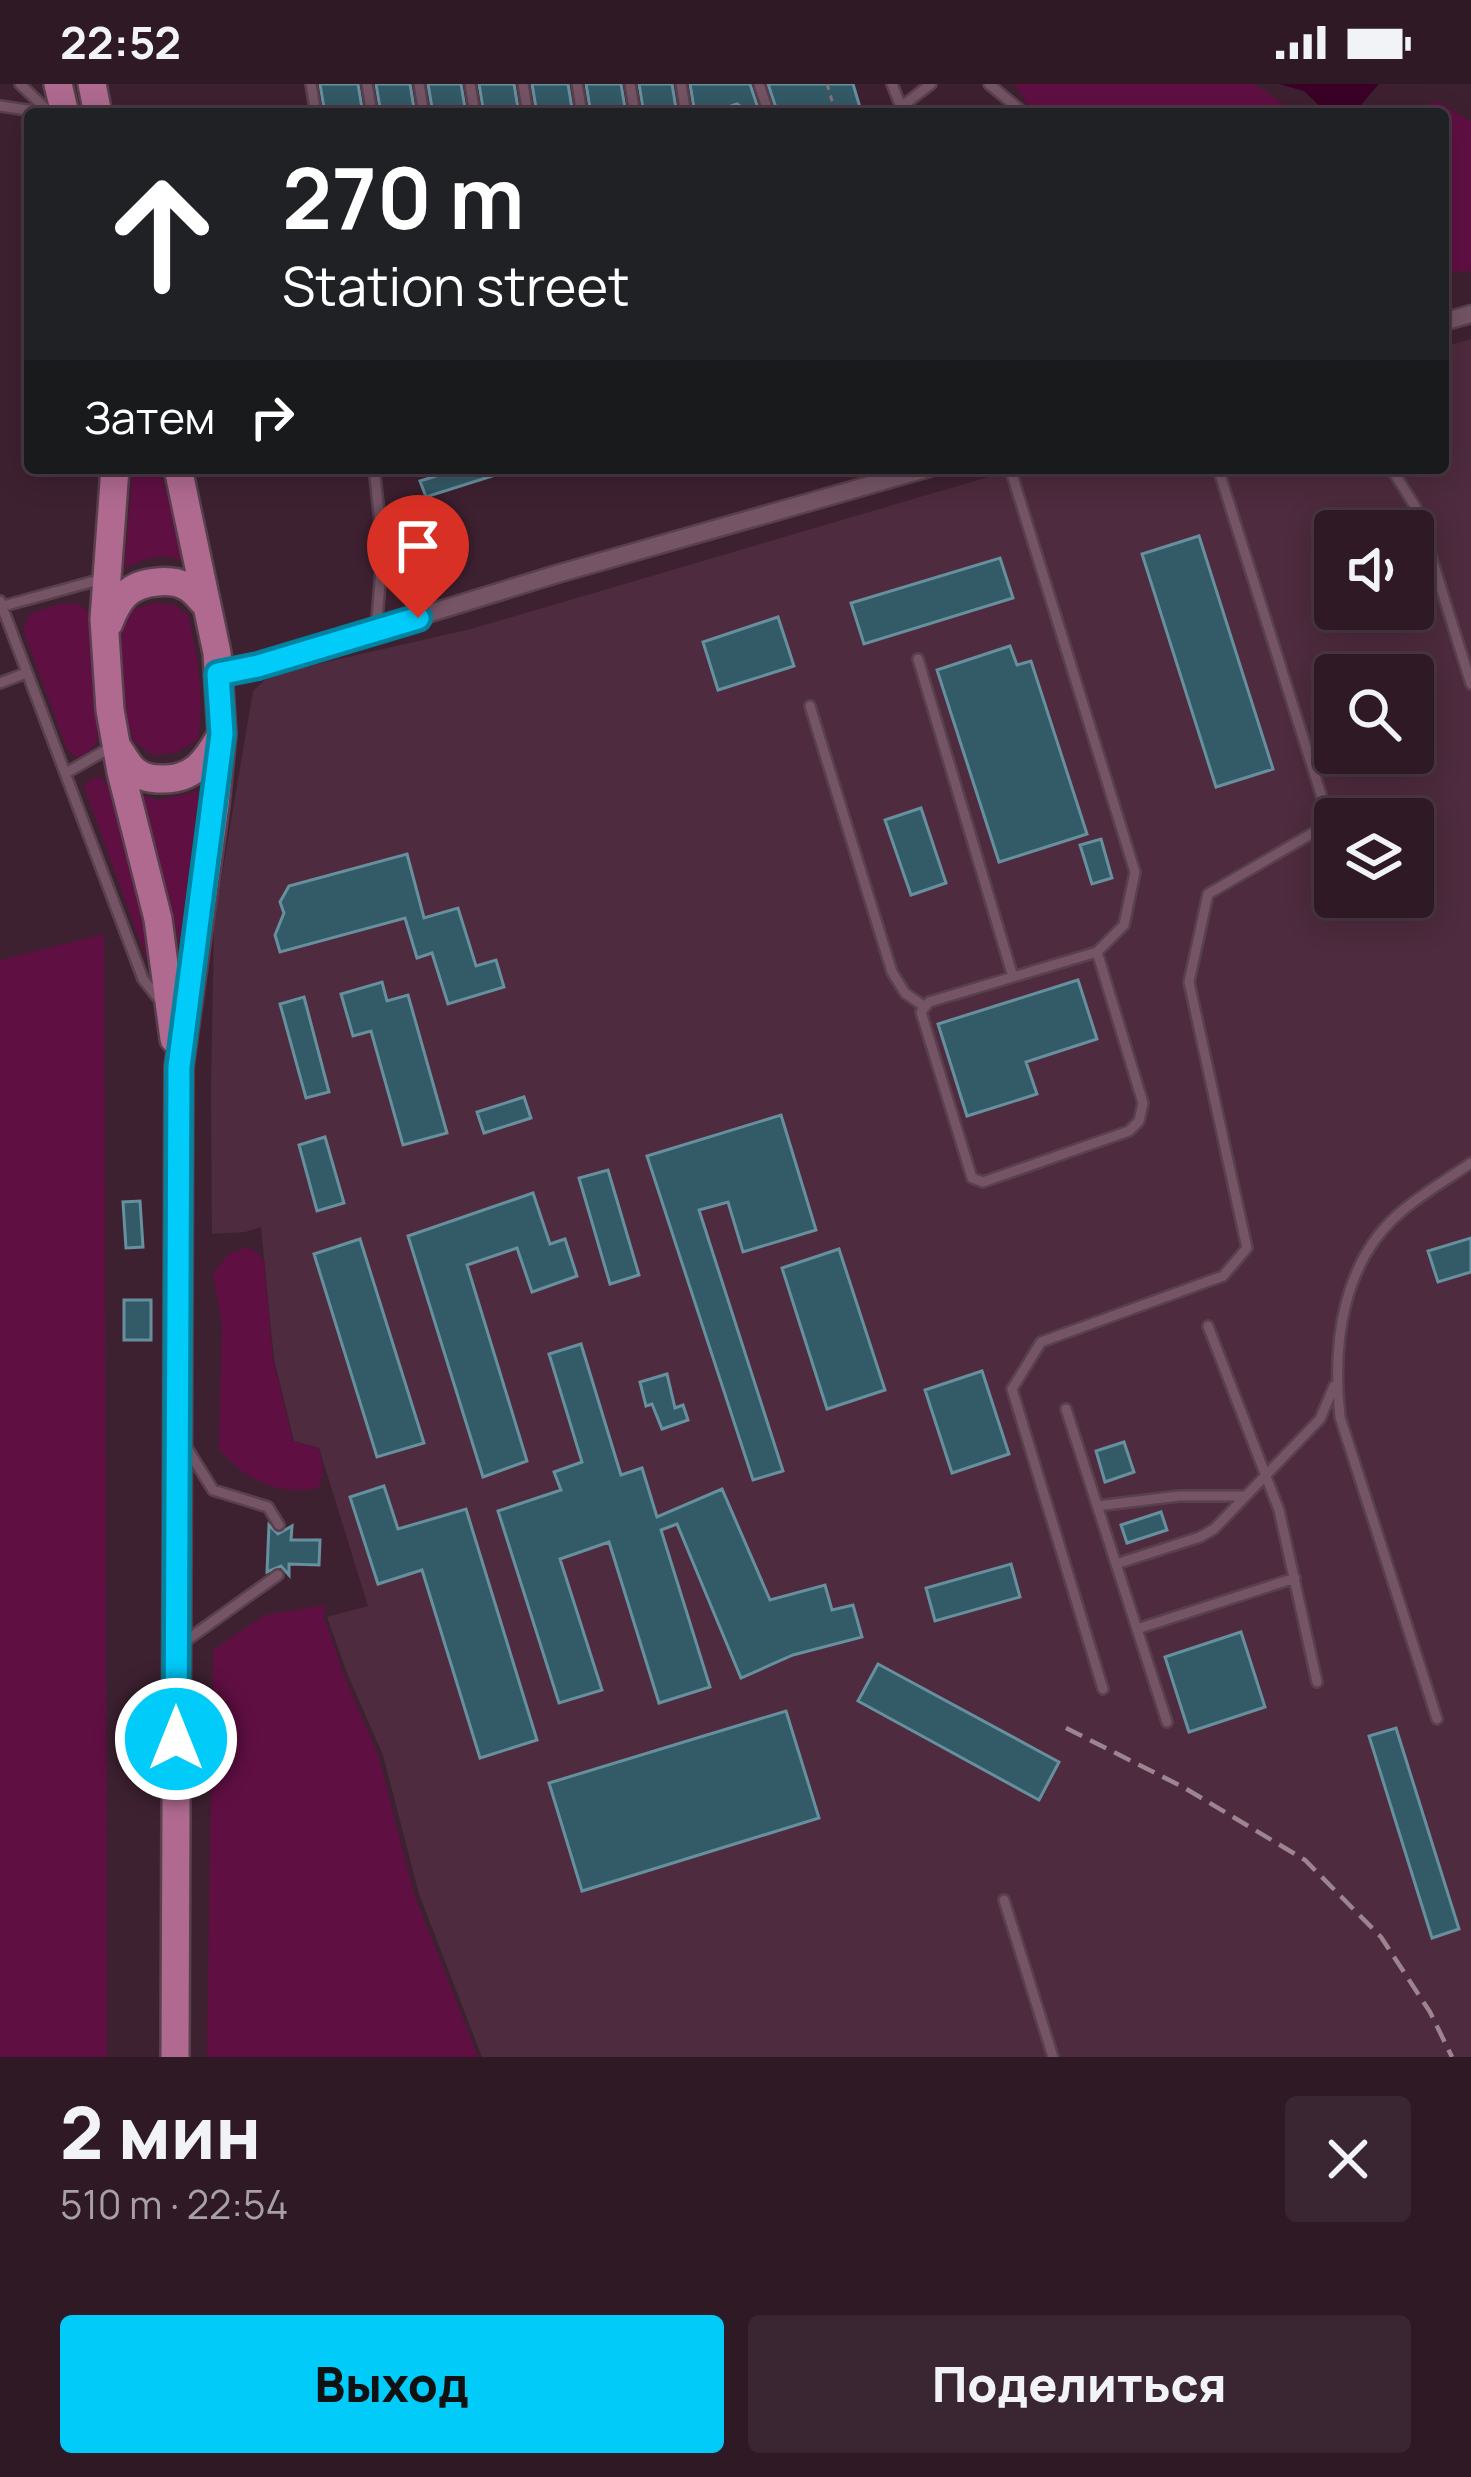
<!DOCTYPE html>
<html lang="ru">
<head>
<meta charset="utf-8">
<style>
  body { margin:0; font-family:Manrope,sans-serif; background:#3a2632; color:#f1f3f6; height:100vh; display:flex; flex-direction:column; font-size:45px; white-space:nowrap }
  * { box-sizing:border-box; margin:0 }
  p { font-size:39px; color:#a7a0a7 }
  .icon { flex:none; width:66px; height:66px; fill:none; stroke:currentColor; stroke-width:2; stroke-linecap:round; stroke-linejoin:round }
  .map { position:relative; height:1973px; overflow:hidden }
  .details { display:flex; flex-direction:column; background:#2e1925; flex:1 }
  .details>* { flex:none }
  .guide { position:absolute; left:24px; top:24px; width:1425px; height:366px; border-radius:12px; box-shadow:0 6px 30px #0003,0 0 0 3px #493842; background:#202124; color:#fff; overflow:hidden }
  .controls { position:absolute; left:1314px; top:426px; display:grid; gap:24px }
  .controls a { display:grid; place-items:center; width:120px; height:120px; border-radius:12px; background:#2e1925; box-shadow:0 6px 30px #0003,0 0 0 3px #493842; font-size:60px }
  .pin { position:absolute; display:grid; place-items:center; width:102px; height:102px; color:#fff; margin:-123px -51px; border-radius:50% 50% 50% 0; rotate:-45deg; box-shadow:0 0 12px #0007 }
  .pin .icon { rotate:45deg }
  .me { position:absolute; width:132px; margin:-66px; rotate:0deg; stroke-linejoin:round; filter:drop-shadow(0 0 9px #0008) }
  .turn { display:flex; align-items:center; gap:42px; height:252px; padding:0 60px; font-size:54px }
  .turn .icon { width:156px; height:156px; stroke-width:2.5 }
  .turn b { display:block; font-size:84px; line-height:102px }
  .then { display:flex; align-items:center; height:114px; padding:0 60px; background:#0003; gap:24px; font-size:45px }
  .round { display:grid; place-items:center; flex:none; width:126px; height:126px; border-radius:12px; background:#3a2632 }
  .headline { display:flex; align-items:center; justify-content:space-between; height:204px; padding:0 60px }
  h1 { font-size:72px; font-weight:800; line-height:90px }
  .button { display:flex; gap:24px; margin-top:auto; padding:24px 60px }
  .button a { flex:1; height:138px; border-radius:12px; background:#00cbf9; color:#111; font-size:48px; font-weight:800; line-height:138px; text-align:center }
  .button a+a { background:#3a2632; color:#f1f3f6 }
  .status { display:flex; justify-content:space-between; align-items:center; height:84px; padding:0 60px; background:#2e1925; direction:ltr }
  .status svg { height:33px; fill:currentColor }
  .map>svg:first-child { display:block }
  .built { fill:#4e2b3e; fill-rule:evenodd }
  .green { fill:#600f43 }
  .water { fill:#3b0026 }
  .building { fill:#335a67; stroke:#67909e; stroke-width:3 }
  .lines { fill:none; stroke-linecap:round; stroke-linejoin:round }
  .lane-casing { stroke:#58404d; stroke-width:14 }
  .street-casing { stroke:#58404d; stroke-width:21 }
  .primary-casing { stroke:#58404d; stroke-width:32 }
  .path { stroke:#886f7c; stroke-width:3; stroke-dasharray:6 6; stroke-linecap:butt }
  .lane { stroke:#745465; stroke-width:9 }
  .street { stroke:#745465; stroke-width:16 }
  .primary { stroke:#b06a90; stroke-width:27 }
  .rail { stroke:#9d8491; stroke-width:4.5; stroke-dasharray:18 9; stroke-linecap:butt }
  .route-casing { stroke:#0084a2; stroke-width:30 }
  .route { stroke:#00cbf9; stroke-width:21 }
</style>
</head>
<body>
<div class="status"><b>22:52</b><svg viewBox="0 0 49 12"><path d="M0 12V9h3v3zM5 12V6h3v6zM10 12V3h3v9zM15 12V0h3v12zM26 1h20v11H26zM47 4h2v5h-2z"/></svg></div>
<div class="map">
<svg width="1471" height="1973" viewBox="0 0 1471 1973">
  <rect width="100%" height="100%" fill="#3e2131"/>
  <path class="built" d="M1471,255V1973H482L419,1810L383,1671L347,1589L327,1533L368,1522L319,1364L294,1357L274,1275L261,1143L245,1148L212,1150L211,1006L214,838L253,607L265,596L282,588L471,545L1019,384H1443V263ZM1335,447H1413V525H1335ZM1335,591H1413V669H1335ZM1335,735H1413V813H1335Z"/>
  <path class="green" d="M1015,0H1254L1298,30H1040L1027,20Z
    M1438,17L1471,38V187L1443,188V30H1406Z
    M133,384H159L186,478C164,467 146,474 124,485Z
    M78,519L90,530L100,650L91,667L77,673L67,666L23,545L30,530L56,521Z
    M154,519L174,521L188,531C197,570 206,617 197,656L175,669L153,671L134,658L126,633L121,589L120,549L132,526Z
    M101,693L108,703L151,859L152,890L84,703L91,695Z
    M199,707L180,860L142,712L159,716Z
    M104,850L107,1973H0V876Z
    M247,1163L258,1169L264,1178L273,1275L293,1357L318,1364C323,1379 325,1390 318,1404C277,1412 244,1395 219,1365L222,1241L213,1189L229,1170Z
    M325,1521L324,1533L344,1592L378,1671L414,1810L478,1973H207L213,1566L265,1531Z"/>
  <path class="water" d="M1279,0H1379L1353,30H1328L1304,7Z"/>
  <path class="building" d="M320,0H358L363,30H325Z
    M376,0H410L415,30H381Z
    M428,0H461L466,30H433Z
    M479,0H514L519,30H484Z
    M532,0H568L573,30H537Z
    M586,0H621L626,30H591Z
    M639,0H672L677,30H644Z
    M690,0H750L760,30H745L743,24L737,20L731,22L727,30H695Z
    M768,0H853L862,30H778Z
    M461,384H507L508,387L426,413L420,397Z
    M1199,452L1273,685L1216,703L1142,470Z
    M1000,474L1013,514L864,560L851,519Z
    M778,533L794,582L718,606L703,558Z
    M1010,562L1017,581L1031,577L1087,750L999,778L937,586Z
    M921,724L946,799L911,811L885,736Z
    M1101,755L1112,794L1092,800L1080,761Z
    M407,770L424,834L458,824L476,882L496,876L504,903L448,920L432,869L417,874L405,834L280,868L275,851L284,829L280,818L289,802Z
    M1078,896L1097,955L1026,978L1037,1010L967,1032L938,940Z
    M382,898L387,917L408,911L447,1049L403,1061L371,947L353,952L341,910Z
    M304,913L329,1008L306,1014L280,920Z
    M524,1013L531,1034L484,1049L477,1028Z
    M781,1031L816,1146L743,1168L728,1118L699,1126L783,1387L753,1396L647,1072Z
    M325,1053L344,1119L317,1127L299,1061Z
    M608,1086L639,1191L610,1200L579,1094Z
    M533,1109L550,1160L565,1155L577,1192L532,1208L517,1164L467,1181L527,1377L483,1393L408,1152Z
    M140,1117L143,1163L126,1164L123,1118Z
    M1471,1154V1188L1438,1198L1428,1167Z
    M360,1155L424,1359L377,1373L314,1170Z
    M839,1165L885,1306L827,1325L782,1184Z
    M124,1216H151V1256H124Z
    M581,1260L621,1391L642,1384L657,1433L722,1405L770,1516L825,1501L832,1526L853,1521L862,1553L793,1571L741,1594L677,1440L661,1446L710,1603L659,1619L609,1458L560,1475L602,1606L559,1619L498,1427L561,1406L554,1388L582,1378L549,1270Z
    M982,1287L1009,1370L952,1389L925,1306Z
    M667,1290L675,1324L683,1321L688,1336L662,1345L652,1320L646,1322L640,1298Z
    M1124,1358L1134,1388L1105,1398L1096,1367Z
    M384,1402L398,1445L466,1425L537,1656L480,1674L422,1486L378,1500L350,1413Z
    M1161,1428L1167,1446L1127,1459L1121,1441Z
    M269,1441L278,1450L292,1442L291,1456H320L319,1481L289,1480V1491L281,1482L267,1488Z
    M1011,1480L1020,1513L935,1537L926,1504Z
    M1241,1548L1265,1623L1189,1648L1165,1573Z
    M878,1580L1059,1678L1039,1716L858,1617Z
    M786,1627L819,1734L582,1807L549,1699Z
    M1396,1644L1459,1845L1432,1854L1369,1652Z"/>
  <g class="lines">
    <defs>
      <path id="lane" d="M20,0L46,25
        M311,0L316,30
        M367,0L372,30
        M419,0L424,30
        M470,0L475,30
        M523,0L528,30
        M577,0L582,30
        M630,0L635,30
        M681,0L686,30
        M759,0L769,30
        M892,0L901,23
        M989,0L1025,30
        M0,22L54,30
        M736,29V30
        M903,30L901,23L931,0
        M374,384L383,464L376,546
        M411,384H421
        M1010,384L1135,788L1124,841L1097,868L929,918L921,928L972,1094L983,1098L1129,1047L1139,1037L1143,1019L1097,868
        M1391,384L1416,424L1471,600
        M0,517L143,895L158,914
        M0,523L102,495
        M918,575L1013,893
        M0,599L26,589
        M810,622L892,888L905,909L925,923
        M66,689L113,662
        M1208,1242L1279,1426L1317,1598
        M1066,1325L1167,1638
        M185,1361L213,1406L268,1423L279,1441
        M1097,1422L1179,1412H1245
        M1116,1480L1200,1453L1214,1445L1320,1335L1334,1302
        M1137,1545L1295,1494
        M180,1561L278,1491
        M1103,1605L1012,1305L1041,1258L1223,1192L1247,1164L1189,898L1208,810L1330,739L1218,384
        M1437,1635L1340,1333C1332,1260 1342,1177 1402,1127C1423,1109 1448,1095 1471,1079
        M1004,1816L1053,1973"/>
      <path id="street" d="M1443,238L1471,230
        M218,589L258,582L557,490L929,384"/>
      <path id="primary" d="M58,0L65,30
        M92,0L98,30
        M115,384L104,535L110,626L121,688L158,835L174,955
        M109,539C118,515 129,500 157,498C167,497 176,497 185,502C194,506 200,515 207,522
        M118,664C123,671 128,682 135,687C143,694 152,695 162,695C193,696 206,677 220,653
        M175,1973L179,983L215,721L222,650L217,569L178,384"/>
    </defs>
    <use href="#lane" class="lane-casing"/>
    <use href="#street" class="street-casing"/>
    <use href="#primary" class="primary-casing"/>
    <path class="path" d="M827,0L836,30"/>
    <use href="#lane" class="lane"/>
    <use href="#street" class="street"/>
    <use href="#primary" class="primary"/>
    <path class="rail" d="M1066,1644L1183,1703L1305,1776L1381,1853L1430,1928L1452,1973"/>
  </g>
  <g class="lines">
    <defs>
      <path id="route" d="M176,1655L179,983L222,650L218,590L258,582L418,534"/>
    </defs>
    <use href="#route" class="route-casing"/>
    <use href="#route" class="route"/>
  </g>
</svg>
<div class="controls">
<a><svg class="icon" aria-label="sound" viewBox="0 0 24 24"><path d="M4 9h4l5-4v14l-5-4H4zM17 9q2 3 0 6"/></svg></a>
<a><svg class="icon" aria-label="search" viewBox="0 0 24 24"><circle cx="10" cy="10" r="6"/><path d="M15 15l6 6"/></svg></a>
<a><svg class="icon" aria-label="layers" viewBox="0 0 24 24"><path d="M12 4l9 5-9 5-9-5zM3 14l9 5 9-5"/></svg></a>
</div>
<div class="pin" style="left:418px;top:534px;background:#d93025"><svg class="icon" aria-label="arrive" viewBox="0 0 24 24"><path d="M6 21V4h12l-3 4 3 4H6"/></svg></div>
<svg class="me" style="left:176px;top:1655px" viewBox="-20 -20 40 40"><circle r="17" fill="#00cbf9" stroke="#fff" stroke-width="3"/><path d="M0-11L8 9 0 5-8 9z" fill="#fff"/></svg>
<div class="guide">
<div class="turn"><svg class="icon" aria-label="ahead" viewBox="0 0 24 24"><path d="M12 20V5M6 11l6-6 6 6"/></svg><div><b>270 m</b>Station street</div></div>
<div class="then">Затем<svg class="icon" aria-label="right" viewBox="0 0 24 24"><path d="M7 20v-9h11M14 6l5 5-5 5"/></svg></div>
</div>
</div>
<section class="details">
<div class="headline"><div><h1>2 мин</h1><p>510 m · 22:54</p></div><a class="round"><svg class="icon" aria-label="close" viewBox="0 0 24 24"><path d="M6 6l12 12M18 6L6 18"/></svg></a></div>
<div class="button"><a>Выход</a><a>Поделиться</a></div>
</section>
</body>
</html>
